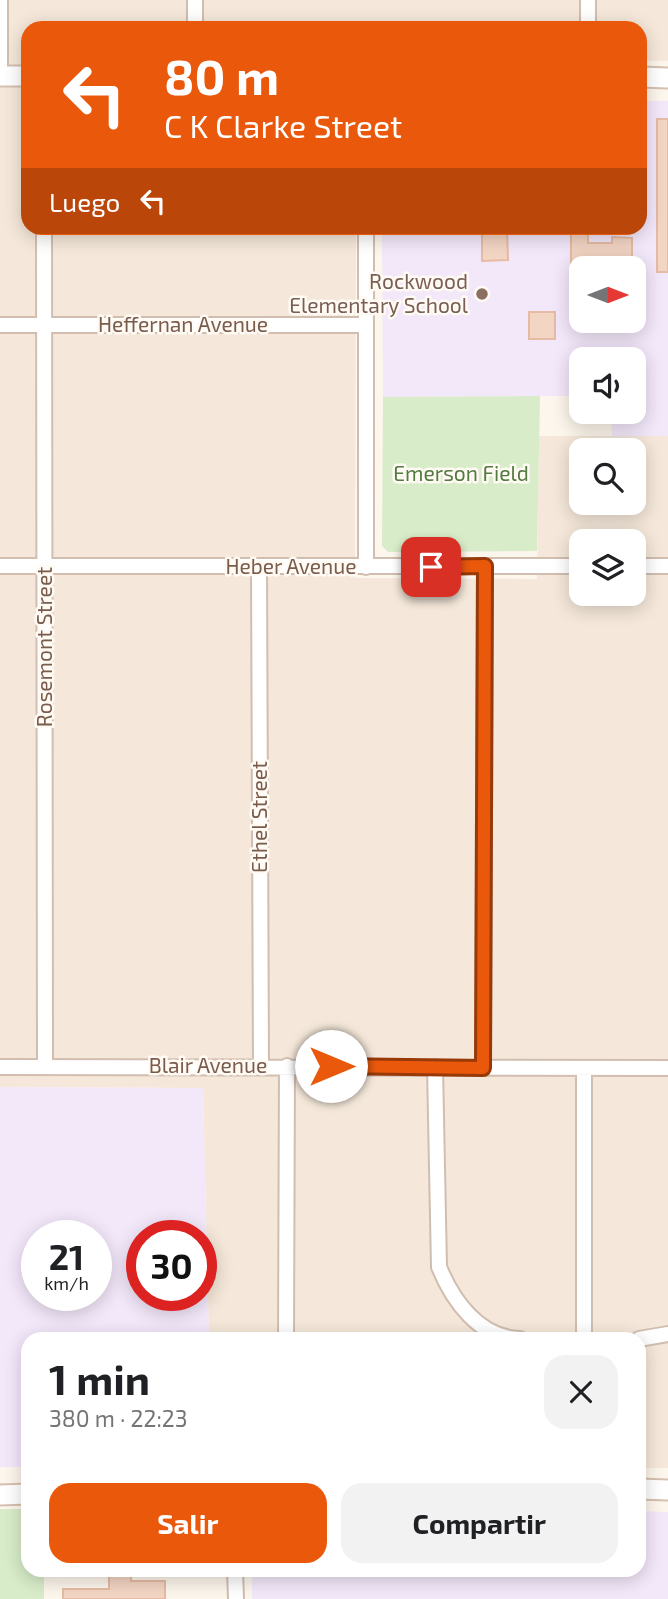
<!DOCTYPE html>
<html lang="es">
<head>
<meta charset="utf-8">
<style>
  body { margin:0; font-family:"Exo 2",sans-serif; background:#f2f2f2; color:#202124; height:100vh; display:flex; flex-direction:column; font-size:26px; white-space:nowrap }
  * { box-sizing:border-box; margin:0 }
  p { font-size:23px; color:#757577 }
  .icon { flex:none; width:38px; height:38px; fill:none; stroke:currentColor; stroke-width:2; stroke-linecap:round; stroke-linejoin:round }
  .map { position:relative; flex:1; overflow:hidden }
  .details { position:absolute; left:21px; top:1332px; width:625px; height:245px; display:flex; flex-direction:column; background:#fff; border-radius:21px; box-shadow:0 4px 18px #0003 }
  .details>* { flex:none }
  .hud { position:absolute; left:21px; top:21px; width:626px; height:214px; border-radius:21px; box-shadow:0 4px 18px #0003; background:#ea580c; color:#fff; overflow:hidden }
  .needle { width:46px; rotate:90deg }
  .controls { position:absolute; left:569px; top:256px; display:grid; gap:14px }
  .controls a { display:grid; place-items:center; width:77px; height:77px; border-radius:14px; background:#fff; box-shadow:0 4px 18px #0003; font-size:35px }
  .speed { position:absolute; left:21px; top:1220px; display:flex; gap:14px; font-size:35px; font-weight:700; text-align:center }
  .speed>* { display:grid; place-content:center; width:91px; height:91px; border-radius:50%; background:#fff; box-shadow:0 4px 18px #0003; line-height:1 }
  .speed small { font-size:18px; font-weight:400 }
  .speed .limit { border:10px solid #d22; background:#fff; color:#111 }
  .pin { position:absolute; display:grid; place-items:center; width:60px; height:60px; color:#fff; margin:-30px; border-radius:14px; box-shadow:0 4px 10px #0006 }
  .me { position:absolute; width:77px; margin:-38px; rotate:90deg; stroke-linejoin:round; filter:drop-shadow(0 0 5px #0008) }
  .turn { display:flex; align-items:center; gap:24px; height:147px; padding:0 28px; font-size:32px }
  .turn .icon { width:91px; height:91px; stroke-width:2.5 }
  .turn b { display:block; font-size:49px; line-height:60px }
  .then { display:flex; align-items:center; height:66px; padding:0 28px; background:#0003; gap:14px; font-size:26px }
  .round { display:grid; place-items:center; flex:none; width:74px; height:74px; border-radius:21px; background:#f2f2f2 }
  .overview { display:flex; align-items:center; justify-content:space-between; height:119px; padding:0 28px }
  h1 { font-size:42px; font-weight:700; line-height:52px }
  .button { display:flex; gap:14px; margin-top:auto; padding:14px 28px }
  .button a { flex:1; height:80px; border-radius:21px; background:#ea580c; color:#fff; font-size:28px; font-weight:700; line-height:80px; text-align:center }
  .button a+a { background:#f2f2f2; color:#202124 }
  .map>svg:first-child { display:block }
  .residential { fill:#f5e8da; fill-rule:evenodd }
  .education { fill:#f3e8fa; fill-rule:evenodd }
  .green { fill:#d8ecc9 }
  .building { fill:#f3d5c3; stroke:#e6bba3; stroke-width:2 }
  .lines { fill:none; stroke-linecap:round; stroke-linejoin:round }
  .street-casing { stroke:#d1beb0; stroke-width:18 }
  .secondary-casing { stroke:#d6c0b0; stroke-width:23 }
  .street { stroke:#fff; stroke-width:14 }
  .secondary { stroke:#fff; stroke-width:19 }
  .route-casing { stroke:#983908; stroke-width:18 }
  .route { stroke:#ea580c; stroke-width:12 }
  .education-dot { fill:#8d6e63; stroke:#fffaf3; stroke-width:2.5 }
  .labels { text-anchor:middle; stroke-width:5; stroke-linejoin:round; paint-order:stroke }
  .education-label { font-size:21px; fill:#785e54; stroke:#fffaf3; text-anchor:end }
  .street-label { font-size:21px; fill:#7a5c4d; stroke:#fffaf3 }
  .park-label { font-size:21px; fill:#537a41; stroke:#fffaf3 }
</style>
</head>
<body>
<div class="map">
<svg width="668" height="1599" viewBox="0 0 668 1599">
  <rect width="100%" height="100%" fill="#fdf6ec"/>
  <path class="residential" d="M0,0H668V61H641L640,28H28V228H356L355,578L537,579L539,436H668V1468H639V1339H209L203,1088L0,1087ZM581,450H634V502H581ZM581,541H634V593H581Z"/>
  <path class="education" d="M641,101H668V436H612L611,411H634V359H581V396L383,397L382,228H640ZM581,268H634V320H581Z
    M0,1087L203,1088L209,1339H28V1467H0ZM37,1236H96V1295H37ZM142,1236H201V1295H142Z
    M639,1511L668,1512V1599H252V1570H639Z"/>
  <path class="green" d="M540,396L537,551L388,552L382,546L383,397Z
    M0,1509H28V1570H44V1599H0Z"/>
  <path class="building" d="M657,119H668V272H657Z
    M482,228H507L508,260L482,261Z
    M571,228H588V243H612V237L632,238V268L571,270Z
    M529,312H555V339H529Z
    M109,1570H131V1581H165V1599H63V1589H109Z"/>
  <g class="lines">
    <defs>
      <path id="street" d="M0,0V76
        M588,0V28
        M195,28V0
        M44,228L45,1067
        M366,228V567
        M0,325H365
        M0,566H581
        M634,566H668
        M259,568L261,1066
        M0,1067L668,1068
        M435,1067L439,1267C453,1301 479,1338 520,1339
        M483,1068L485,566
        M584,1068V1339
        M286,1339L287,1066
        M639,1339L668,1334
        M235,1570L236,1599"/>
      <path id="secondary" d="M0,76H28
        M640,77L668,78
        M639,1489L668,1490
        M0,1495L28,1494"/>
    </defs>
    <use href="#street" class="street-casing"/>
    <use href="#secondary" class="secondary-casing"/>
    <use href="#street" class="street"/>
    <use href="#secondary" class="secondary"/>
  </g>
  <g class="lines">
    <defs>
      <path id="route" d="M331,1066L483,1068L485,566L431,567"/>
    </defs>
    <use href="#route" class="route-casing"/>
    <use href="#route" class="route"/>
  </g>
  <circle class="education-dot" cx="482" cy="294" r="7"/>
  <g class="labels">
    <g class="education-label">
      <text x="468" y="289">Rockwood<tspan x="468" dy="24">Elementary School</tspan></text>
    </g>
    <g class="street-label">
      <text x="183" y="332">Heffernan Avenue</text>
      <text x="291" y="574">Heber Avenue</text>
      <text transform="translate(45 647) rotate(-90)" y="7">Rosemont Street</text>
      <text transform="translate(260 817) rotate(-90)" y="7">Ethel Street</text>
      <text x="208" y="1073">Blair Avenue</text>
    </g>
    <g class="park-label">
      <text x="461" y="481">Emerson Field</text>
    </g>
  </g>
</svg>
<div class="controls">
<a><svg class="needle" viewBox="-14 -14 28 28"><path d="M0-13l5 13h-10z" fill="#e53935"/><path d="M0 13l5-13h-10z" fill="#757577"/></svg></a>
<a><svg class="icon" aria-label="sound" viewBox="0 0 24 24"><path d="M4 9h4l5-4v14l-5-4H4zM17 9q2 3 0 6"/></svg></a>
<a><svg class="icon" aria-label="search" viewBox="0 0 24 24"><circle cx="10" cy="10" r="6"/><path d="M15 15l6 6"/></svg></a>
<a><svg class="icon" aria-label="layers" viewBox="0 0 24 24"><path d="M12 4l9 5-9 5-9-5zM3 14l9 5 9-5"/></svg></a>
</div>
<div class="speed"><div>21<small>km/h</small></div><div class="limit">30</div></div>
<div class="pin" style="left:431px;top:567px;background:#d93025"><svg class="icon" aria-label="arrive" viewBox="0 0 24 24"><path d="M6 21V4h12l-3 4 3 4H6"/></svg></div>
<svg class="me" style="left:331px;top:1066px" viewBox="-20 -20 40 40"><circle r="19" fill="#fff"/><path d="M0-13L10 11 0 6-10 11z" fill="#ea580c"/></svg>
<div class="hud">
<div class="turn"><svg class="icon" aria-label="left" viewBox="0 0 24 24"><path d="M17 20v-9H6M10 6l-5 5 5 5"/></svg><div><b>80 m</b>C K Clarke Street</div></div>
<div class="then">Luego<svg class="icon" aria-label="left" viewBox="0 0 24 24"><path d="M17 20v-9H6M10 6l-5 5 5 5"/></svg></div>
</div>
<section class="details">
<div class="overview"><div><h1>1 min</h1><p>380 m · 22:23</p></div><a class="round"><svg class="icon" aria-label="close" viewBox="0 0 24 24"><path d="M6 6l12 12M18 6L6 18"/></svg></a></div>
<div class="button"><a>Salir</a><a>Compartir</a></div>
</section>
</div>
</body>
</html>
